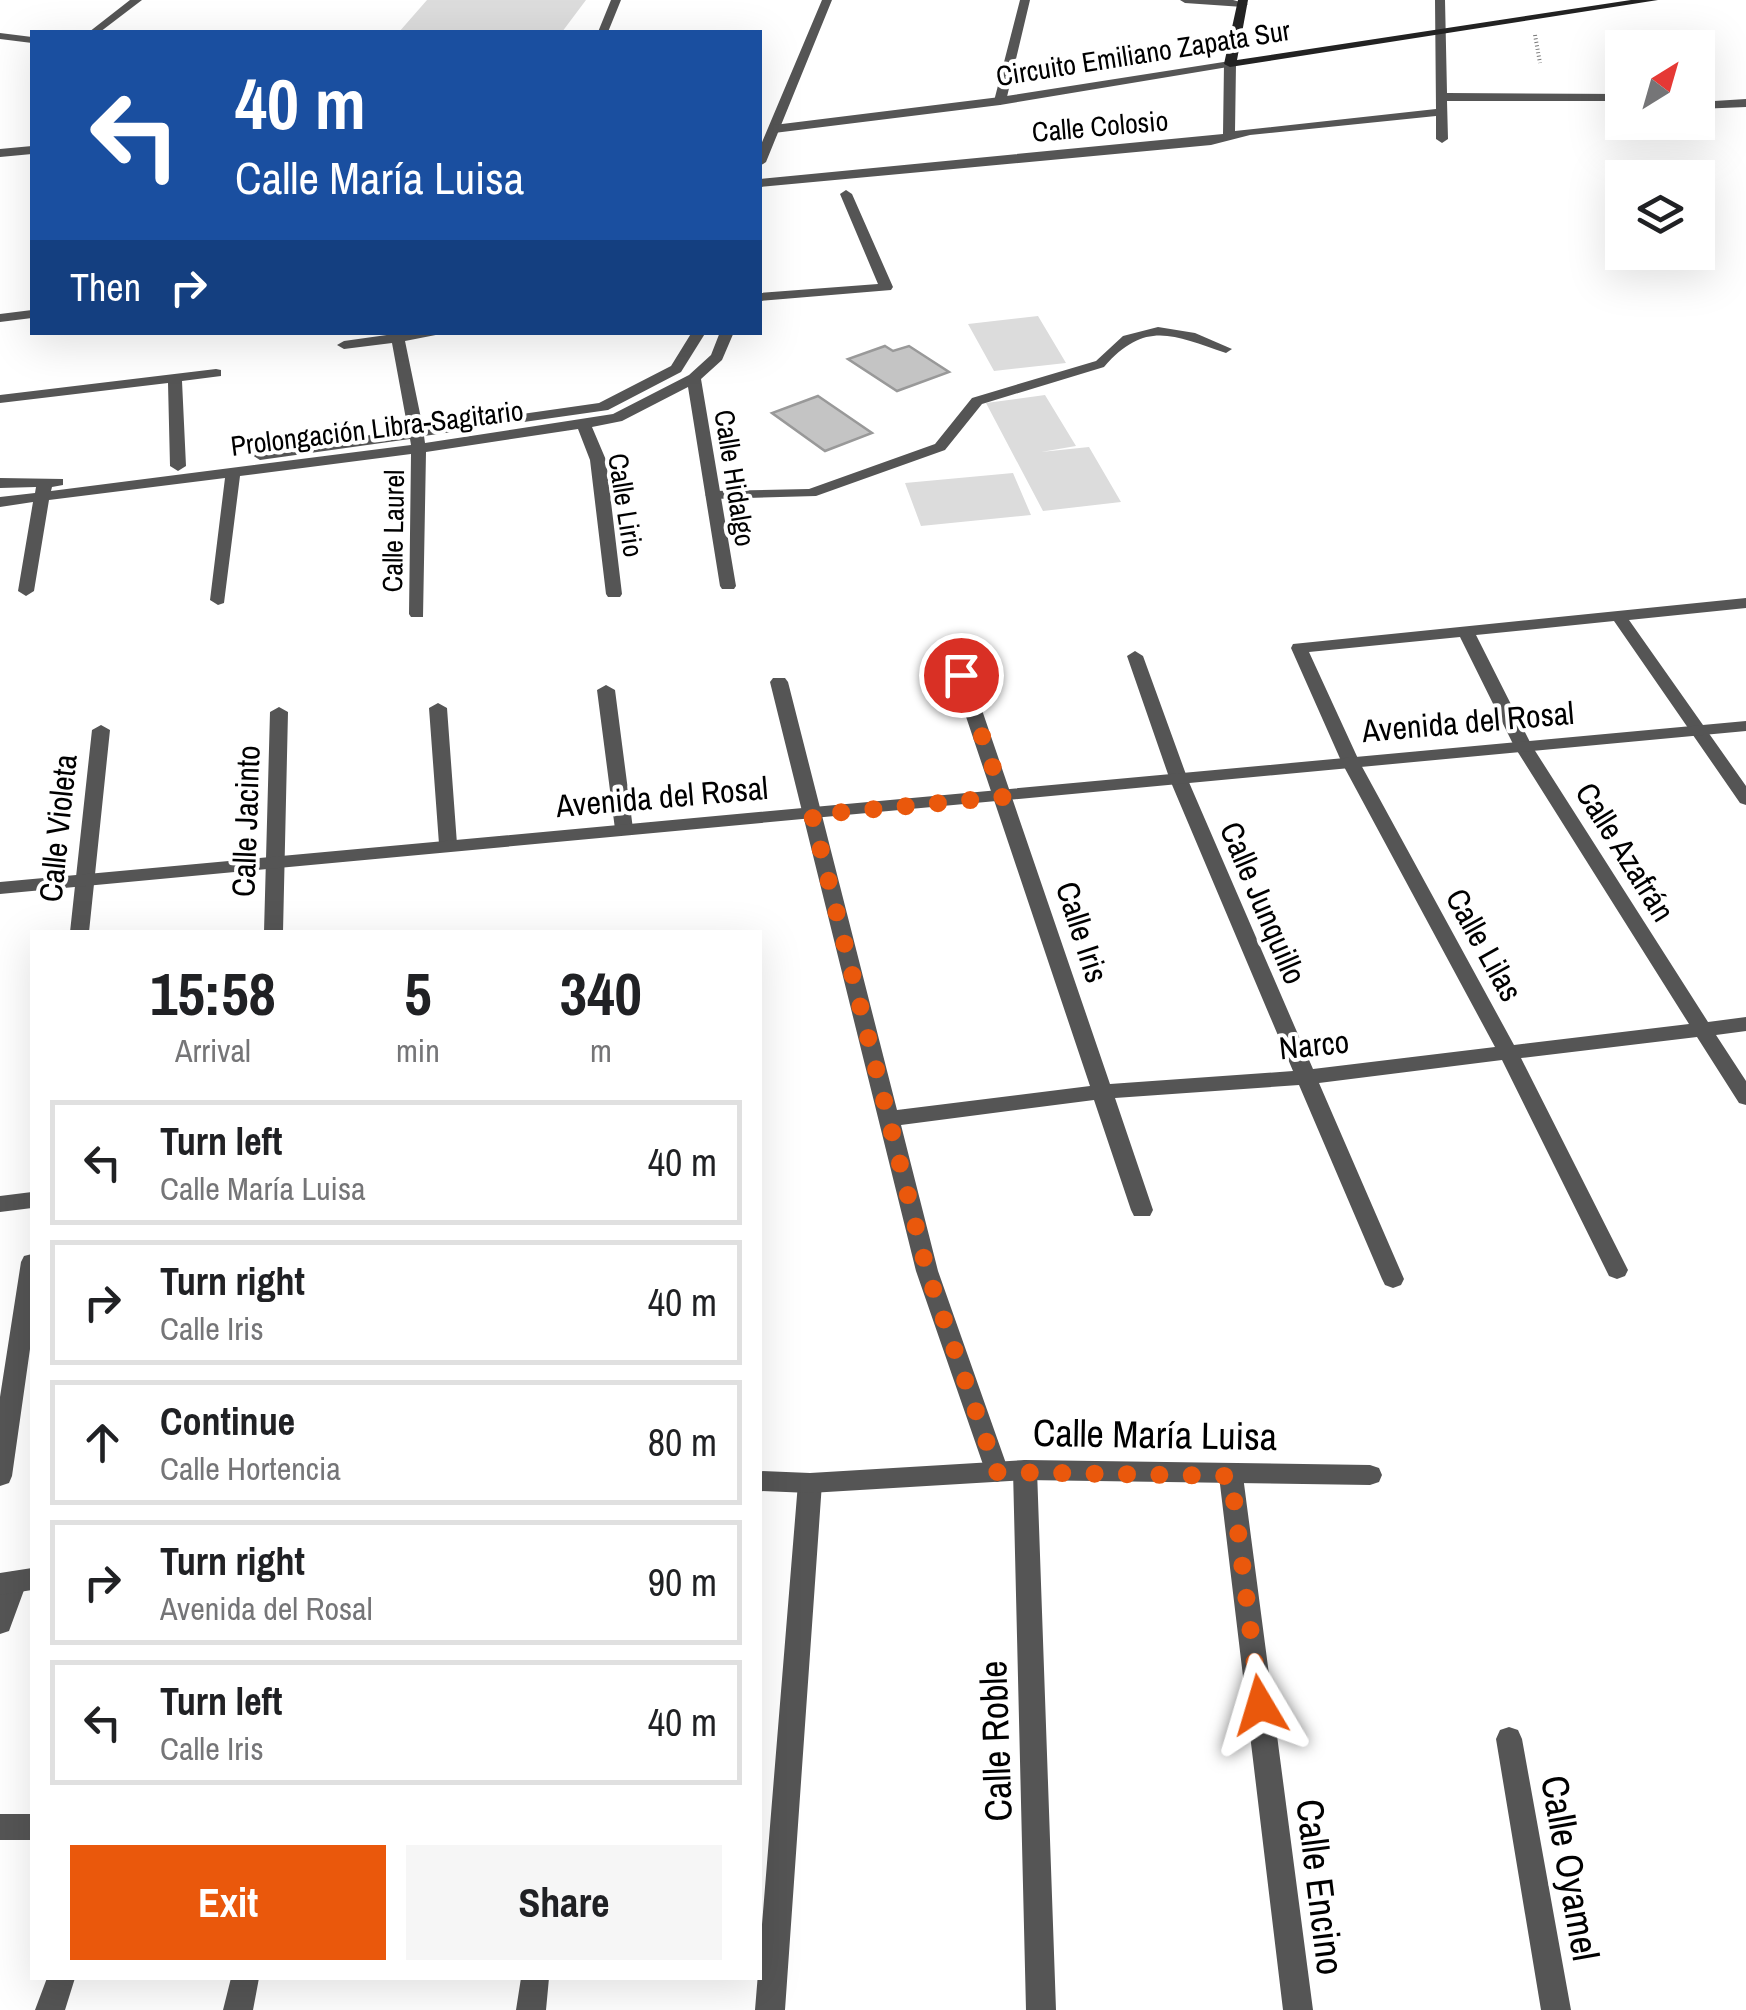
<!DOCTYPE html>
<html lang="en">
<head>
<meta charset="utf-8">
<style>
  body { margin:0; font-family:"Archivo Narrow",sans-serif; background:#f6f6f6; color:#202124; height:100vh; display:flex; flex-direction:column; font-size:38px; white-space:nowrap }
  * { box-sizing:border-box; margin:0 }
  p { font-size:32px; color:#757577 }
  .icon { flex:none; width:55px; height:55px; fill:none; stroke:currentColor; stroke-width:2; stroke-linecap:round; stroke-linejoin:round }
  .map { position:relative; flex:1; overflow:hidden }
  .sheet { position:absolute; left:30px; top:930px; width:732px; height:1050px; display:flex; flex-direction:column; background:#fff; border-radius:0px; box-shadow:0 10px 40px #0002 }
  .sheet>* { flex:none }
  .top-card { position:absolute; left:30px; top:30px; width:732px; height:305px; border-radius:0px; box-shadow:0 10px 40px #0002; background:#1a4fa0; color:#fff; overflow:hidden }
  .needle { width:65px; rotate:37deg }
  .tools { position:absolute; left:1605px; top:30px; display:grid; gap:20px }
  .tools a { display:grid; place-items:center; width:110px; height:110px; border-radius:0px; background:#fff; box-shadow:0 10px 40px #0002; font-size:50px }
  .pin { position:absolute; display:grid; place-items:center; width:85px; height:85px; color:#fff; margin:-42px; border:5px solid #fff; border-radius:50%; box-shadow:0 2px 10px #0007 }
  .me { position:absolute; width:110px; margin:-55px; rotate:353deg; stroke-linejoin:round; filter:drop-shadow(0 0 8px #0008) }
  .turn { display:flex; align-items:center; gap:35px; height:210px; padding:0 40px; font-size:45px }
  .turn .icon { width:130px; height:130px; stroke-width:2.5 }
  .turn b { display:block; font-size:70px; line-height:85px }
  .then { display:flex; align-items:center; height:95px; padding:0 40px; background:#0003; gap:20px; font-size:38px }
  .eta { display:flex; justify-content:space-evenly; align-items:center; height:170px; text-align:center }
  .eta b { font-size:60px; font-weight:800; line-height:70px }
  .action { display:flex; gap:20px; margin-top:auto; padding:20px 40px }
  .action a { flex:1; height:115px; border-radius:0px; background:#ea580c; color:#fff; font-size:40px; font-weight:800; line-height:115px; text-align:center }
  .action a+a { background:#f6f6f6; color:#202124 }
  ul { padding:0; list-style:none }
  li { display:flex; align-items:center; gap:30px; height:125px; margin:0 20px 15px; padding:0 20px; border:5px solid #e0e0e0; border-radius:0px }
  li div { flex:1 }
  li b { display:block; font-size:38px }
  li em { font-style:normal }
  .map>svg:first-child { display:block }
  .green { fill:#dcdcdc }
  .building { fill:#c4c4c4; stroke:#999; stroke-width:2.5 }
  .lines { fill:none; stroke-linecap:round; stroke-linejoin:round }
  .path { stroke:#777; stroke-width:4; stroke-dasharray:1 2.5; stroke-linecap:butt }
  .service { fill:#555; fill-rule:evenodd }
  .minor { fill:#555; fill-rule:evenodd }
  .tertiary { fill:#555; fill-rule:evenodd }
  .secondary { fill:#222; fill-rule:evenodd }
  .route { stroke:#ea580c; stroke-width:18; stroke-dasharray:0 32.4 }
  .labels { text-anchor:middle; stroke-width:8; stroke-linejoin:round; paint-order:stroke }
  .far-street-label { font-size:28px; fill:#000; stroke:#fff }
  .street-label { font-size:32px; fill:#000; stroke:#fff }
  .near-street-label { font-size:38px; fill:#000; stroke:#fff }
</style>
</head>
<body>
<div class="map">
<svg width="1746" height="2010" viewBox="0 0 1746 2010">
  <rect width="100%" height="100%" fill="#fff"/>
  <path class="green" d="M427,0H586L562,32H399Z
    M1038,316L1066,363L994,371L968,324Z
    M1045,395L1076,446L1041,452L1089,447L1121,502L1043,511L986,403Z
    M1013,473L1031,515L921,526L905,483Z"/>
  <path class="building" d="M885,346L893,351L909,346L949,372L897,391L848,359Z
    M818,396L872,433L825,451L772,413Z"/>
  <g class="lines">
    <path class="path" d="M1535,35L1540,63"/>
    <path class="service" d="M1158,327L1195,333L1232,349L1226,353C1174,336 1146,319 1104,367L982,404L945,450L816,496L712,499L705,495L712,491L809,489L935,444L972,398L1096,361L1123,336Z"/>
    <path class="minor" d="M130,0H142L100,32H89Z
      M611,0H621L608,32H598Z
      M822,0H832L766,162L760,166V147Z
      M1020,0H1030L1006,101L1000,105L994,101Z
      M1180,0H1233L1248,4L1243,7L1185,3Z
      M1435,0H1445L1447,93L1622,94V101H1447L1448,139L1442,143L1436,139V116L1250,135L1211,145L760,187V179L1223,134L1224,64L1230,61L1236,64L1235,131L1436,109Z
      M0,33L32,37V43L0,39Z
      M1746,99V107L1698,109V102Z
      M32,146V154L0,157V149Z
      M846,190L852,194L893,287L891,290L760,301V293L878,284L840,194Z
      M32,310V318L0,322V314Z
      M408,332H451L405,341L423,428L599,403L671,366L692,332H706L681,372L608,410L424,436L425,443L613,414L689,375L711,355L720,332H734L722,360L701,379L736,586L734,589H722L720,586L688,387L622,421L592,427L606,460L622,594L620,597H608L606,594L590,460L578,429L426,452L423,617H411L409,614L411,454L240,476L224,603L218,605L210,600L225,478L49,500L34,591L26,596L18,591L33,502L0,507V497L35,493L36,487L0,488V478L63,479V485L52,487L51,491L411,445L410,439L260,460L252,455L260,450L408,430L392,343L344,349L337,345L344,341Z
      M216,369L221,370V376L182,381L186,466L178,471L170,466L168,383L0,403V395Z
      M1746,598V608L1629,620L1746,786V805L1740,803L1614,621L1476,635L1532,746L1708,1022L1746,1017V1031L1716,1035L1746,1081V1105L1739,1103L1697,1037L1521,1058L1628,1270L1625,1276L1617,1279L1609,1276L1502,1060L1319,1083L1404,1279L1401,1285L1393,1288L1385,1285L1382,1279L1299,1085L1115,1098L1153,1210L1150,1216H1134L1131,1210L1094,1100L901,1125L938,1271L1009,1472L1006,1479L997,1482L988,1479L916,1271L770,682L773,678H785L788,682L897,1110L1090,1086L952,675L955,671H967L970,675L1110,1084L1293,1071L1170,780L1127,656L1135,651L1143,656L1188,780L1313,1069L1495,1047L1342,763L1291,648L1293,644ZM1460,637L1514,746L1689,1024L1514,1045L1360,763L1309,652Z
      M606,685L615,690L633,829L624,835L615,829L597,690Z
      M438,703L447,708L457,844L448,850L439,844L429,708Z
      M279,707L288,712L283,932H264L270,712Z
      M101,725L110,730L89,932H70L92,730Z
      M32,1192V1208L0,1212V1196Z
      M32,1254V1335L12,1476L9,1483L0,1486V1397L21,1262L24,1256Z
      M1025,1460L1034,1463L1037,1470L1056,2010H1026L1013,1470L1016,1463Z
      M1231,1466L1240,1469L1243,1476L1313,2010H1283L1219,1476L1222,1469Z
      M810,1473L819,1476L822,1483L785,2010H755L798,1483L801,1476Z
      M14,1571L23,1574L27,1582L9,1631L0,1634V1586L5,1574Z
      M1509,1727L1518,1730L1522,1739L1571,2010H1541L1496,1739L1500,1730Z
      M0,1814H32V1840H0Z
      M47,1978H75L65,2010H35Z
      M231,1978H259L253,2010H223Z
      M521,1978H549L546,2010H516Z"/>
    <path class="tertiary" d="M1230,61L1234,62V66L1000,105L774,133L768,129L774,125L1000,97Z
      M1746,721V731L0,894V882Z
      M1025,1460L1370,1465L1379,1468L1382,1475L1379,1482L1370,1485L1025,1480L810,1493L760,1491V1471L810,1473Z
      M32,1568V1590L0,1595V1573Z"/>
    <path class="secondary" d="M1238,0H1248L1237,60L1631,0H1658L1230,67L1224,64Z"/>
  </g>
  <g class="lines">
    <path class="route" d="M961,675L1003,797L812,815L927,1271L997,1472L1231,1476L1260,1705"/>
  </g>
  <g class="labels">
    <g class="far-street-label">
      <text transform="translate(1143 53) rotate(-9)" y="10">Circuito Emiliano Zapata Sur</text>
      <text transform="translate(1100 126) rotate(-5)" y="10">Calle Colosio</text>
      <text transform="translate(377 428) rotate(-7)" y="10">Prolongación Libra-Sagitario</text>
      <text transform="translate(735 478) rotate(81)" y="10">Calle Hidalgo</text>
      <text transform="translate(626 505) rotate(81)" y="10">Calle Lirio</text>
      <text transform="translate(393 531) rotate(-89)" y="10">Calle Laurel</text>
    </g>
    <g class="street-label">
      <text transform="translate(1468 722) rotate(-5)" y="11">Avenida del Rosal</text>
      <text transform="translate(662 797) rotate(-5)" y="11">Avenida del Rosal</text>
      <text transform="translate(246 821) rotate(-88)" y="11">Calle Jacinto</text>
      <text transform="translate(58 828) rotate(-84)" y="11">Calle Violeta</text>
      <text transform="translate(1625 852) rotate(58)" y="11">Calle Azafrán</text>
      <text transform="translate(1263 903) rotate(67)" y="11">Calle Junquillo</text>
      <text transform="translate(1082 932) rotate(72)" y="11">Calle Iris</text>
      <text transform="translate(1484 945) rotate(61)" y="11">Calle Lilas</text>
      <text transform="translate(1314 1045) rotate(-6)" y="11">Narco</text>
    </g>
    <g class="near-street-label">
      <text transform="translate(1155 1435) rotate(1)" y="13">Calle María Luisa</text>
      <text transform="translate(996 1741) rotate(-92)" y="13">Calle Roble</text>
      <text transform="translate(1570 1868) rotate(80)" y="13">Calle Oyamel</text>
      <text transform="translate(1320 1887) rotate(83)" y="13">Calle Encino</text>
    </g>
  </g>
</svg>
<div class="tools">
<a><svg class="needle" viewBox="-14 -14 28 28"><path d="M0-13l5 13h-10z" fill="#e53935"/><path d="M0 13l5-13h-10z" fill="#757577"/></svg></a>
<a><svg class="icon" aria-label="layers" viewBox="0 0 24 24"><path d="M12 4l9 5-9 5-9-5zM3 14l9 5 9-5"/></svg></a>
</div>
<div class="pin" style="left:961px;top:675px;background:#d93025"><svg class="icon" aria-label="arrive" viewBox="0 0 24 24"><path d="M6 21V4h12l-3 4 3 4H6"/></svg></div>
<svg class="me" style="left:1260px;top:1705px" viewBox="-20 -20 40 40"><path d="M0-17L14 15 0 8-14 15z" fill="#ea580c" stroke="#fff" stroke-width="4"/></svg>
<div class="top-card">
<div class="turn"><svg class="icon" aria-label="left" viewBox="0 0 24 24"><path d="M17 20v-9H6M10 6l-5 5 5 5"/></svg><div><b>40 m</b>Calle María Luisa</div></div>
<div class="then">Then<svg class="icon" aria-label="right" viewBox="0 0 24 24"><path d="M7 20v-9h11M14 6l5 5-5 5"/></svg></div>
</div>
<section class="sheet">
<div class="eta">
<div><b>15:58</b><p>Arrival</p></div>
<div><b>5</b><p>min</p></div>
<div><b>340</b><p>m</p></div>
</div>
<ul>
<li><svg class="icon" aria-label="left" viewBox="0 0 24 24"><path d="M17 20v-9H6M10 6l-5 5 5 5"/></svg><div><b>Turn left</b><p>Calle María Luisa</p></div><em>40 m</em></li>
<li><svg class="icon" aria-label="right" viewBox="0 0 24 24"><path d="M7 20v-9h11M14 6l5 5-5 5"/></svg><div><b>Turn right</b><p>Calle Iris</p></div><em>40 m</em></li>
<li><svg class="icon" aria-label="ahead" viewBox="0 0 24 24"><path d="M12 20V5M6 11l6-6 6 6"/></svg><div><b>Continue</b><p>Calle Hortencia</p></div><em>80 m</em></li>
<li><svg class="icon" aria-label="right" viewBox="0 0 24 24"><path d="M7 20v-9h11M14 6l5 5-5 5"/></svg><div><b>Turn right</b><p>Avenida del Rosal</p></div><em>90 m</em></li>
<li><svg class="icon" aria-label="left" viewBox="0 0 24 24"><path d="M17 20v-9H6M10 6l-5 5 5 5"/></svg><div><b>Turn left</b><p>Calle Iris</p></div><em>40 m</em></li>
</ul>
<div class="action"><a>Exit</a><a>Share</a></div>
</section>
</div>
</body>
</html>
